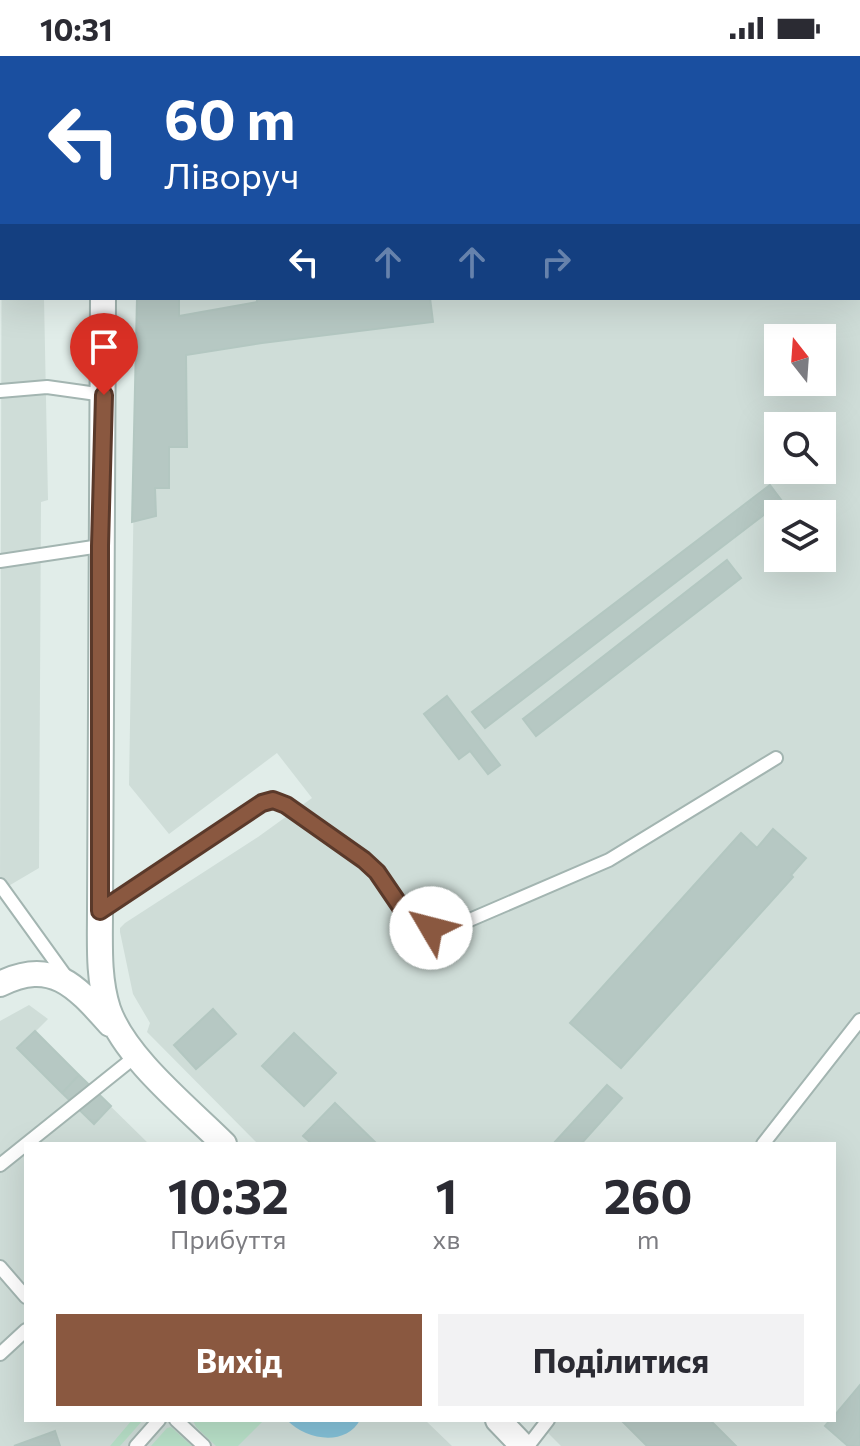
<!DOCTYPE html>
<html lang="uk">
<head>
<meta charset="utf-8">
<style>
  body { margin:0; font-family:Commissioner,sans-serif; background:#f2f2f3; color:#2b2b33; height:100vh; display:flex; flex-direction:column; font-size:30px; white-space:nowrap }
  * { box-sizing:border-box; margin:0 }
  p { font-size:26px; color:#7c7c81 }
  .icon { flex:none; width:44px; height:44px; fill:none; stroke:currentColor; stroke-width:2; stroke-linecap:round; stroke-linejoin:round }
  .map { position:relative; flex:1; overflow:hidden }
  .side { position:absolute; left:24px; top:1086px; width:812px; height:280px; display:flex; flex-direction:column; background:#fff; border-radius:0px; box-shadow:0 8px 32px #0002 }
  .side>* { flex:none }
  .guide { position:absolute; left:0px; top:0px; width:860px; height:244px; box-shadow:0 8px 32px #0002; background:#1a4fa0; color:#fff; overflow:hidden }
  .needle { width:52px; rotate:343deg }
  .controls { position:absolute; left:764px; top:268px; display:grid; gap:16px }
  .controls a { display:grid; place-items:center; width:72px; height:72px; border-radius:0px; background:#fff; box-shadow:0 8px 32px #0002; font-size:40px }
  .pin { position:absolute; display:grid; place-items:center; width:68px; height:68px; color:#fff; margin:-82px -34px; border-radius:50% 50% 50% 0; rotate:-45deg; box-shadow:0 0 8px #0007 }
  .pin .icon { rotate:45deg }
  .me { position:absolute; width:88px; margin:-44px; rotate:307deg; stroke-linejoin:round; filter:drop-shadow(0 0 6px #0008) }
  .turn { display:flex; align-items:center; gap:28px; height:168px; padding:0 32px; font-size:36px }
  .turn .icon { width:104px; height:104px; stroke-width:2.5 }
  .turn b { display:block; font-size:56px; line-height:68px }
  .lanes { display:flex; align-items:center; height:76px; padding:0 32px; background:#0003; justify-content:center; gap:40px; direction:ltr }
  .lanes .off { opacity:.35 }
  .eta { display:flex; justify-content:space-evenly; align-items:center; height:136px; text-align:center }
  .eta b { font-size:48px; font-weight:700; line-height:56px }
  .action { display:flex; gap:16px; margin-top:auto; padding:16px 32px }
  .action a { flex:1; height:92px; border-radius:0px; background:#8a5840; color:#fff; font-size:32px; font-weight:700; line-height:92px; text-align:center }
  .action a+a { background:#f2f2f3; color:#2b2b33 }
  .status { display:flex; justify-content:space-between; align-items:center; height:56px; padding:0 40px; background:#fff; direction:ltr }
  .status svg { height:22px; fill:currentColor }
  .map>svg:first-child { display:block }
  .built { fill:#cfddd8; fill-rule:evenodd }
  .green { fill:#b8e0c8 }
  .water { fill:#84c0d7 }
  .building { fill:#b6c8c3; stroke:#b3c7c1; stroke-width:2 }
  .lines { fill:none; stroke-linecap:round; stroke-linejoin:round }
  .service-casing { stroke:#a3b5b1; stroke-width:16 }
  .minor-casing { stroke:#a3b5b1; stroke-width:28 }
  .service { stroke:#fff; stroke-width:12 }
  .minor { stroke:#fff; stroke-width:24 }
  .route-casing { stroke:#5a392a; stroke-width:20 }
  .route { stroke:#8a5840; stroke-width:14 }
</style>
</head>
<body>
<div class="status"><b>10:31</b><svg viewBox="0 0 49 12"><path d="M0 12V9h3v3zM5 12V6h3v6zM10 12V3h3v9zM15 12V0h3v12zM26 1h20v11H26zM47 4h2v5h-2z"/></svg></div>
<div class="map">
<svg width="860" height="1390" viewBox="0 0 860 1390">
  <rect width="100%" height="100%" fill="#e1ede9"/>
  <path class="built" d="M176,0H860V1390H561L535,1364H834V1088H258L147,976L150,967L133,938L120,876V872L125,867L258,781L312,742L277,697L169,778L129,729L137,242H858V2H165ZM778,282H822V326H778ZM778,370H822V414H778ZM778,458H822V502H778Z
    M2,35V242H44L48,444L41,446L39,812L0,835Z
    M29,949L48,963L35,976L149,1088H26V1364H425L452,1390H0V965Z"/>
  <path class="green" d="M132,1364H143L120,1390H110Z
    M193,1364H264L238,1390H216L196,1371Z
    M171,1371L192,1390H151L167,1372Z"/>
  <path class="water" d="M287,1364H360C346,1390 307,1385 287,1364Z"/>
  <path class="building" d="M137,242H179V260L257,246V242H430L433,266L262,287L186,299L187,391H169V432H155L156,460L132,466Z
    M770,429L782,445L485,672L472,656Z
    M727,504L741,522L536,680L523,663Z
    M447,640L500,709L488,718L470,695L459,703L424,658Z
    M773,773L806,802L791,819L793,821L621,1012L570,967L741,777L757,792Z
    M213,953L236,978L196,1013L174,989Z
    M35,975L79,1019L62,1037L17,992Z
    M294,977L336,1017L304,1050L262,1010Z
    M79,1019L111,1050L94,1068L62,1037Z
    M607,1029L622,1042L581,1088H553Z
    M335,1047L377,1088H312L303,1080Z
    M860,1329V1390H848L825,1370L830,1364H834V1360Z
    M621,1364H710L736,1390H647Z
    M55,1375L60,1390H14Z"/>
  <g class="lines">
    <defs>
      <path id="service" d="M0,24H2
        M0,335L47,331L104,339
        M0,505L100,490
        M0,829L67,922
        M100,855L262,747L273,744L286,749L364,804L377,816L409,863L421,872H451L609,804L776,702
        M763,1088L860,964
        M0,1109L136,1000
        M0,1211L26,1241
        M0,1298L26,1274
        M176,1364L204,1390
        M136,1390L159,1364
        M528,1390L548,1364"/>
      <path id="minor" d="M101,0V2
        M103,242L100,855C100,888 98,922 108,953C125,1002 188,1052 224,1088
        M0,928C52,902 76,930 110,968
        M498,1364L523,1390"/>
    </defs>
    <use href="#service" class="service-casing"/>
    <use href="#minor" class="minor-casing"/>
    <use href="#service" class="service"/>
    <use href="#minor" class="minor"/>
  </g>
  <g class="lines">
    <defs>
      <path id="route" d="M104,339L100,490V855L262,747L273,744L286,749L364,804L377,816L409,863L421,872H431"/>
    </defs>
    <use href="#route" class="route-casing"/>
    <use href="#route" class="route"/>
  </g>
</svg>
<div class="controls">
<a><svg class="needle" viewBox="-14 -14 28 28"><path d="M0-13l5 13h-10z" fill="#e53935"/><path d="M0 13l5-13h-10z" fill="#7c7c81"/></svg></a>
<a><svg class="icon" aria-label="search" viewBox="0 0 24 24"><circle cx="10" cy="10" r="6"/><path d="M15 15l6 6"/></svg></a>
<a><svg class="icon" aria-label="layers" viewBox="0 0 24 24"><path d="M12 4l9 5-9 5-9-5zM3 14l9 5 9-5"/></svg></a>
</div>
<div class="pin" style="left:104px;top:339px;background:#d93025"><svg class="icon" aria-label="arrive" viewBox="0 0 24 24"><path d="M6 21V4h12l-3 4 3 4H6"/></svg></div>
<svg class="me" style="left:431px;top:872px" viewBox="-20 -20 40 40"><circle r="19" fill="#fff"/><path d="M0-13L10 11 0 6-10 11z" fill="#8a5840"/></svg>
<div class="guide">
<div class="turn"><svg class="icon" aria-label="left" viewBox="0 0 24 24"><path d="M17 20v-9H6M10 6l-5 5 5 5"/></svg><div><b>60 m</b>Ліворуч</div></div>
<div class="lanes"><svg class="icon" aria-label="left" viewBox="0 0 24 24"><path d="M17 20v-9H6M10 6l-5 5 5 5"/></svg><svg class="icon off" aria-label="ahead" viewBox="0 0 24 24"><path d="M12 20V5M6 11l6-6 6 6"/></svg><svg class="icon off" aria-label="ahead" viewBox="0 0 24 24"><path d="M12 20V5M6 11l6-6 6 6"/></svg><svg class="icon off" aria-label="right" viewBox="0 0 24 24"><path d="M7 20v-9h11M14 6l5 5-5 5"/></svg></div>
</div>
<section class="side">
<div class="eta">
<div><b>10:32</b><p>Прибуття</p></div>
<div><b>1</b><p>хв</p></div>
<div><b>260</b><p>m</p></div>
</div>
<div class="action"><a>Вихід</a><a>Поділитися</a></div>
</section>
</div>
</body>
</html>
